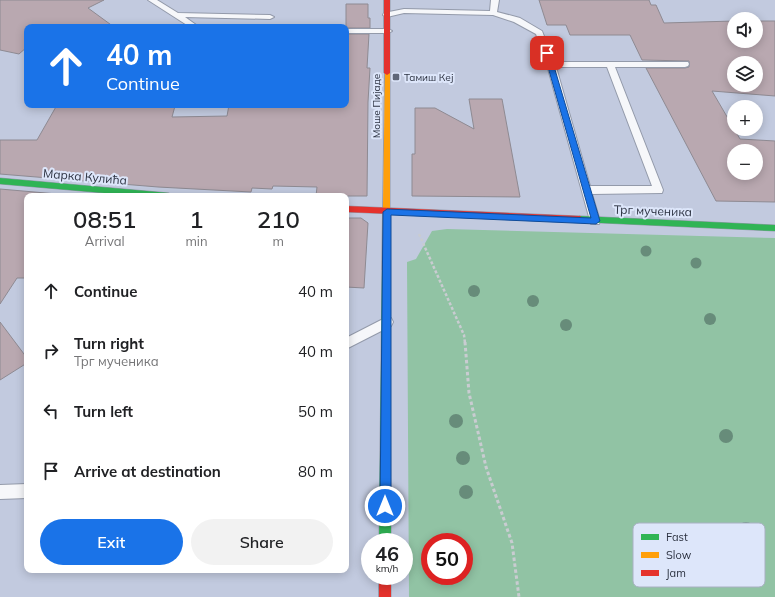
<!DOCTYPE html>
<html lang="en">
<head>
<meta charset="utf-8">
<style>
  body { margin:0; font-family:Mulish,sans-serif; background:#f2f2f2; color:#202124; height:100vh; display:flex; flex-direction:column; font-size:15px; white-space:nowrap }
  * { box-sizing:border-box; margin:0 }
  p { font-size:13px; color:#757577 }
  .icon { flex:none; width:22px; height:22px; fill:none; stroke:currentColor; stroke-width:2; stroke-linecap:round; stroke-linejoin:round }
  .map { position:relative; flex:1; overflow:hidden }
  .sheet { position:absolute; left:24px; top:193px; width:325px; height:380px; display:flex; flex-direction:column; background:#fff; border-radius:8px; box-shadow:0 2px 10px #0003 }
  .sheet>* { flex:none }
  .hud { position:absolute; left:24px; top:24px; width:325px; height:84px; border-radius:8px; box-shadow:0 2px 10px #0003; background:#1a73e8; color:#fff; overflow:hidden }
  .fabs { position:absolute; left:727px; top:12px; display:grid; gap:8px }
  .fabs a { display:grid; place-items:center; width:36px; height:36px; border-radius:50%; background:#fff; box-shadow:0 2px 10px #0003; font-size:20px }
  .speed { position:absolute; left:361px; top:533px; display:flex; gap:8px; font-size:20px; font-weight:700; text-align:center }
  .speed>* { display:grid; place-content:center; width:52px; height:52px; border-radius:50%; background:#fff; box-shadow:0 2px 10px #0003; line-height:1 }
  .speed small { font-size:10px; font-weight:400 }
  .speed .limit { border:6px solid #d22; background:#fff; color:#111 }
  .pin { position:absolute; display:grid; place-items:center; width:34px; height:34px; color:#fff; margin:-17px; border-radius:8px; box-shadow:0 2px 6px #0006 }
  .me { position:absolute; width:44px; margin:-22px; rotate:0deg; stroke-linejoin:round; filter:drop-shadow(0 0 3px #0008) }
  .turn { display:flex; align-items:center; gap:14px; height:84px; padding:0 16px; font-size:18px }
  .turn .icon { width:52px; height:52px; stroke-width:2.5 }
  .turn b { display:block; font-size:28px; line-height:34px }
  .eta { display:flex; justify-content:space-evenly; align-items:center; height:68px; text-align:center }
  .eta b { font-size:24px; font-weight:600; line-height:28px }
  .button { display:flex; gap:8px; margin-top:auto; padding:8px 16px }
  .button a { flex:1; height:46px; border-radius:24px; background:#1a73e8; color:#fff; font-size:16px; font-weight:600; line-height:46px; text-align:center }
  .button a+a { background:#f2f2f2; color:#202124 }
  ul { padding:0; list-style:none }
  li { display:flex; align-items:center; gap:12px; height:60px; padding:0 16px }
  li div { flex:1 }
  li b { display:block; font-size:15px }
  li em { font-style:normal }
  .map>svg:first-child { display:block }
  .green { fill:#91c3a4; fill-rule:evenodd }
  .building { fill:#b9a8b0; stroke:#8e8a92; fill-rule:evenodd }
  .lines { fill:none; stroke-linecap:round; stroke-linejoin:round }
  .lane-casing { stroke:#939aaa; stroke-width:2 }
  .fast-casing { stroke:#939aaa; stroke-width:1 }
  .slow-casing { stroke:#939aaa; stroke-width:1 }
  .jam-casing { stroke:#939aaa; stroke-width:1 }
  .path-far1 { stroke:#c9ccd1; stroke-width:2.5; stroke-dasharray:3 2; stroke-linecap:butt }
  .path { stroke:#c9ccd1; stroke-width:3; stroke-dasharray:3.5 2.5; stroke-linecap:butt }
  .lane { fill:#f6f7fa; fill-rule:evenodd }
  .fast { fill:#30b455; fill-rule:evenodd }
  .slow { fill:#ff9f0a; fill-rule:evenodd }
  .jam { fill:#e5322d; fill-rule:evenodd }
  .tree { fill:#678c7a }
  .route { fill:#1a73e8; stroke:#114b97 }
  .poi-dot { fill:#606778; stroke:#dde6fa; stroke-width:1.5 }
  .labels { text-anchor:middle; stroke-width:4; stroke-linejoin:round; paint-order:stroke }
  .far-poi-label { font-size:10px; fill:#2c3241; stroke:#dde6fa; text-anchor:start }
  .far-street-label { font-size:10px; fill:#2c3241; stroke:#dde6fa }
  .street-label { font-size:12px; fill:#2c3241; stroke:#dde6fa }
  .key { fill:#dde6fa; stroke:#a8b0c2; stroke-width:1 }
  .key-label { font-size:11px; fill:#2c3241 }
</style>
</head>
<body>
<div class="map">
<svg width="775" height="597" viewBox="0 0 775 597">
  <rect width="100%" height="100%" fill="#c2cadf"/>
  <path class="green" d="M447,229L775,238V597H409L407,262L416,259L432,231ZM430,542H464V576H430Z"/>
  <path class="building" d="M0,0H104L88,8L114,27H27V47L19,54L0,50Z
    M539,0H649L651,5H656L664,23L734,21V41H756V21H775V96L712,91L740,139L775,141V202L716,201L646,68H685L689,67V61L642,60L630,35H570L566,25H547ZM734,63H756V85H734ZM734,151H756V173H734Z
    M346,4H368V18H370V28H346Z
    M346,34H369L367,68H370L368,102L367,196H316L317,187L273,186L272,189L252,188L251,192L158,187L0,174V140H37L57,105L175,106L172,117L227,116L229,105H346Z
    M469,99H502L520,197L412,196V154H415V108H435L474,129Z
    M0,189L80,196H27V278H17L0,304Z
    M346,218H361L368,223L364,288L346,287Z
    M0,322L27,358V363L0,380Z"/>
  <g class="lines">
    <defs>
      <path id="lane" d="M148,0H157L178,13L270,15L274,17L270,19L185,17L199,27H190Z
        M491,0H499L497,12L520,18L542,31L554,62H688L689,64L688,66L685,67H615L663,190L662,193L592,194L600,221L599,224H591L547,65L536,34L514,22L493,15L404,13L387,17L383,15L384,13L404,9L490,11ZM556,67H607L652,186H590Z
        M346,29H388L392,31L388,33H346Z
        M387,317L391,318L393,322L391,326L346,349V338Z
        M27,484V498L0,499V485Z"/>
      <path id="fast" d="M0,178L169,193L173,196H139L0,184Z
        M580,216L775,225V231L580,222L576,219Z
        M386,267L390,270L391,542H379L382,270Z"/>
      <path id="slow" d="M385,72L390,73V270L386,273L382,270Z"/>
      <path id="jam" d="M384,0H390V73L387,75L384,73Z
        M346,206L580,216L584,219L580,222L346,212Z
        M379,576H391V597H379Z"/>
    </defs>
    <use href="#lane" class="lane-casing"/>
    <use href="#fast" class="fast-casing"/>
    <use href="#slow" class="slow-casing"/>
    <use href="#jam" class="jam-casing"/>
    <path class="path-far1" d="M419,234L464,335L465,343"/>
    <path class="path" d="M465,342L469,393L486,467L512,543L519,597"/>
    <use href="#lane" class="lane"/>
    <use href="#fast" class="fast"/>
    <use href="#slow" class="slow"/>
    <use href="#jam" class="jam"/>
  </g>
  <g class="tree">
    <circle cx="646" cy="251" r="5.5"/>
    <circle cx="696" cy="263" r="5.5"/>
    <circle cx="474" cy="291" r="6"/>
    <circle cx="533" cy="301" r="6"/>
    <circle cx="710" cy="319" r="6"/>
    <circle cx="566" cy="325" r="6"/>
    <circle cx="456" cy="421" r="7"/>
    <circle cx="726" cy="436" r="7"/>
    <circle cx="463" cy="458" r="7"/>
    <circle cx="466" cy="492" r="7"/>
    <circle cx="746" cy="530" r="8"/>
  </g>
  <path class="route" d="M545,52L550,53L600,221L596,224L391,215V506L389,511L385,512L381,511L380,506L383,212L387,209L591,218L544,53Z"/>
  <rect class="poi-dot" x="392" y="73" width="8" height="8" rx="2"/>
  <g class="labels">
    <g class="far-poi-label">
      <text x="404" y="81">Тамиш Кеј</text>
    </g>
    <g class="far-street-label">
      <text transform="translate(376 106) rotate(-90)" y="4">Моше Пијаде</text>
    </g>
    <g class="street-label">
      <text transform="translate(85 177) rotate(5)" y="4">Марка Кулића</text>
      <text transform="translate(653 211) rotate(2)" y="4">Трг мученика</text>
    </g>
  </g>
  <rect x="633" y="523" width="132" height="64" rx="6" class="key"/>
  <rect x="641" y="534" width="18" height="6" fill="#30b455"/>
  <rect x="641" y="552" width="18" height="6" fill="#ff9f0a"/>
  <rect x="641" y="570" width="18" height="6" fill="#e5322d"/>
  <g class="key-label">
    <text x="666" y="541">Fast</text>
    <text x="666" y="559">Slow</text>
    <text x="666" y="577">Jam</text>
  </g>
</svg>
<div class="fabs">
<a><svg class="icon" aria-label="sound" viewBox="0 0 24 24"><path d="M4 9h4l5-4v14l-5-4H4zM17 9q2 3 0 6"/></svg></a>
<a><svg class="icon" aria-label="layers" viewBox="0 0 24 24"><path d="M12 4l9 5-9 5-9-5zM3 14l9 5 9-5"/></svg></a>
<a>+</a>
<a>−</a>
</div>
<div class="speed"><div>46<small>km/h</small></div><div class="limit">50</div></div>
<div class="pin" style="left:547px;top:53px;background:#d93025"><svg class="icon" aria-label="arrive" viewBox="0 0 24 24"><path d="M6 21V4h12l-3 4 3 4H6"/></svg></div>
<svg class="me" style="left:385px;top:506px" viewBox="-20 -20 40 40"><circle r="17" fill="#1a73e8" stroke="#fff" stroke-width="3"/><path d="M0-11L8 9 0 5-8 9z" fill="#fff"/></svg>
<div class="hud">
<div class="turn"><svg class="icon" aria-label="ahead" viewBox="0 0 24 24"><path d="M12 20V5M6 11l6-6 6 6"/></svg><div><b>40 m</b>Continue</div></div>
</div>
<section class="sheet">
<div class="eta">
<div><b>08:51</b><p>Arrival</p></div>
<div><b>1</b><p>min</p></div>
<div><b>210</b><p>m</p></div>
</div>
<ul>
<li><svg class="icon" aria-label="ahead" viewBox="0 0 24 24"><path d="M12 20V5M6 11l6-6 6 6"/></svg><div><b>Continue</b></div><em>40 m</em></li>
<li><svg class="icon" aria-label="right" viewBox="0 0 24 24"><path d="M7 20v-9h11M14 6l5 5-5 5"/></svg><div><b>Turn right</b><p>Трг мученика</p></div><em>40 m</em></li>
<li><svg class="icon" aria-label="left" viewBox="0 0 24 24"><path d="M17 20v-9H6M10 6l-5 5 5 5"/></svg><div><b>Turn left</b></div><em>50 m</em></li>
<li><svg class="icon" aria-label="arrive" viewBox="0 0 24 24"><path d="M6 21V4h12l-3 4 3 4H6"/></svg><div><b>Arrive at destination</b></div><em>80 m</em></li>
</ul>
<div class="button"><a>Exit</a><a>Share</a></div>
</section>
</div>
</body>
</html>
